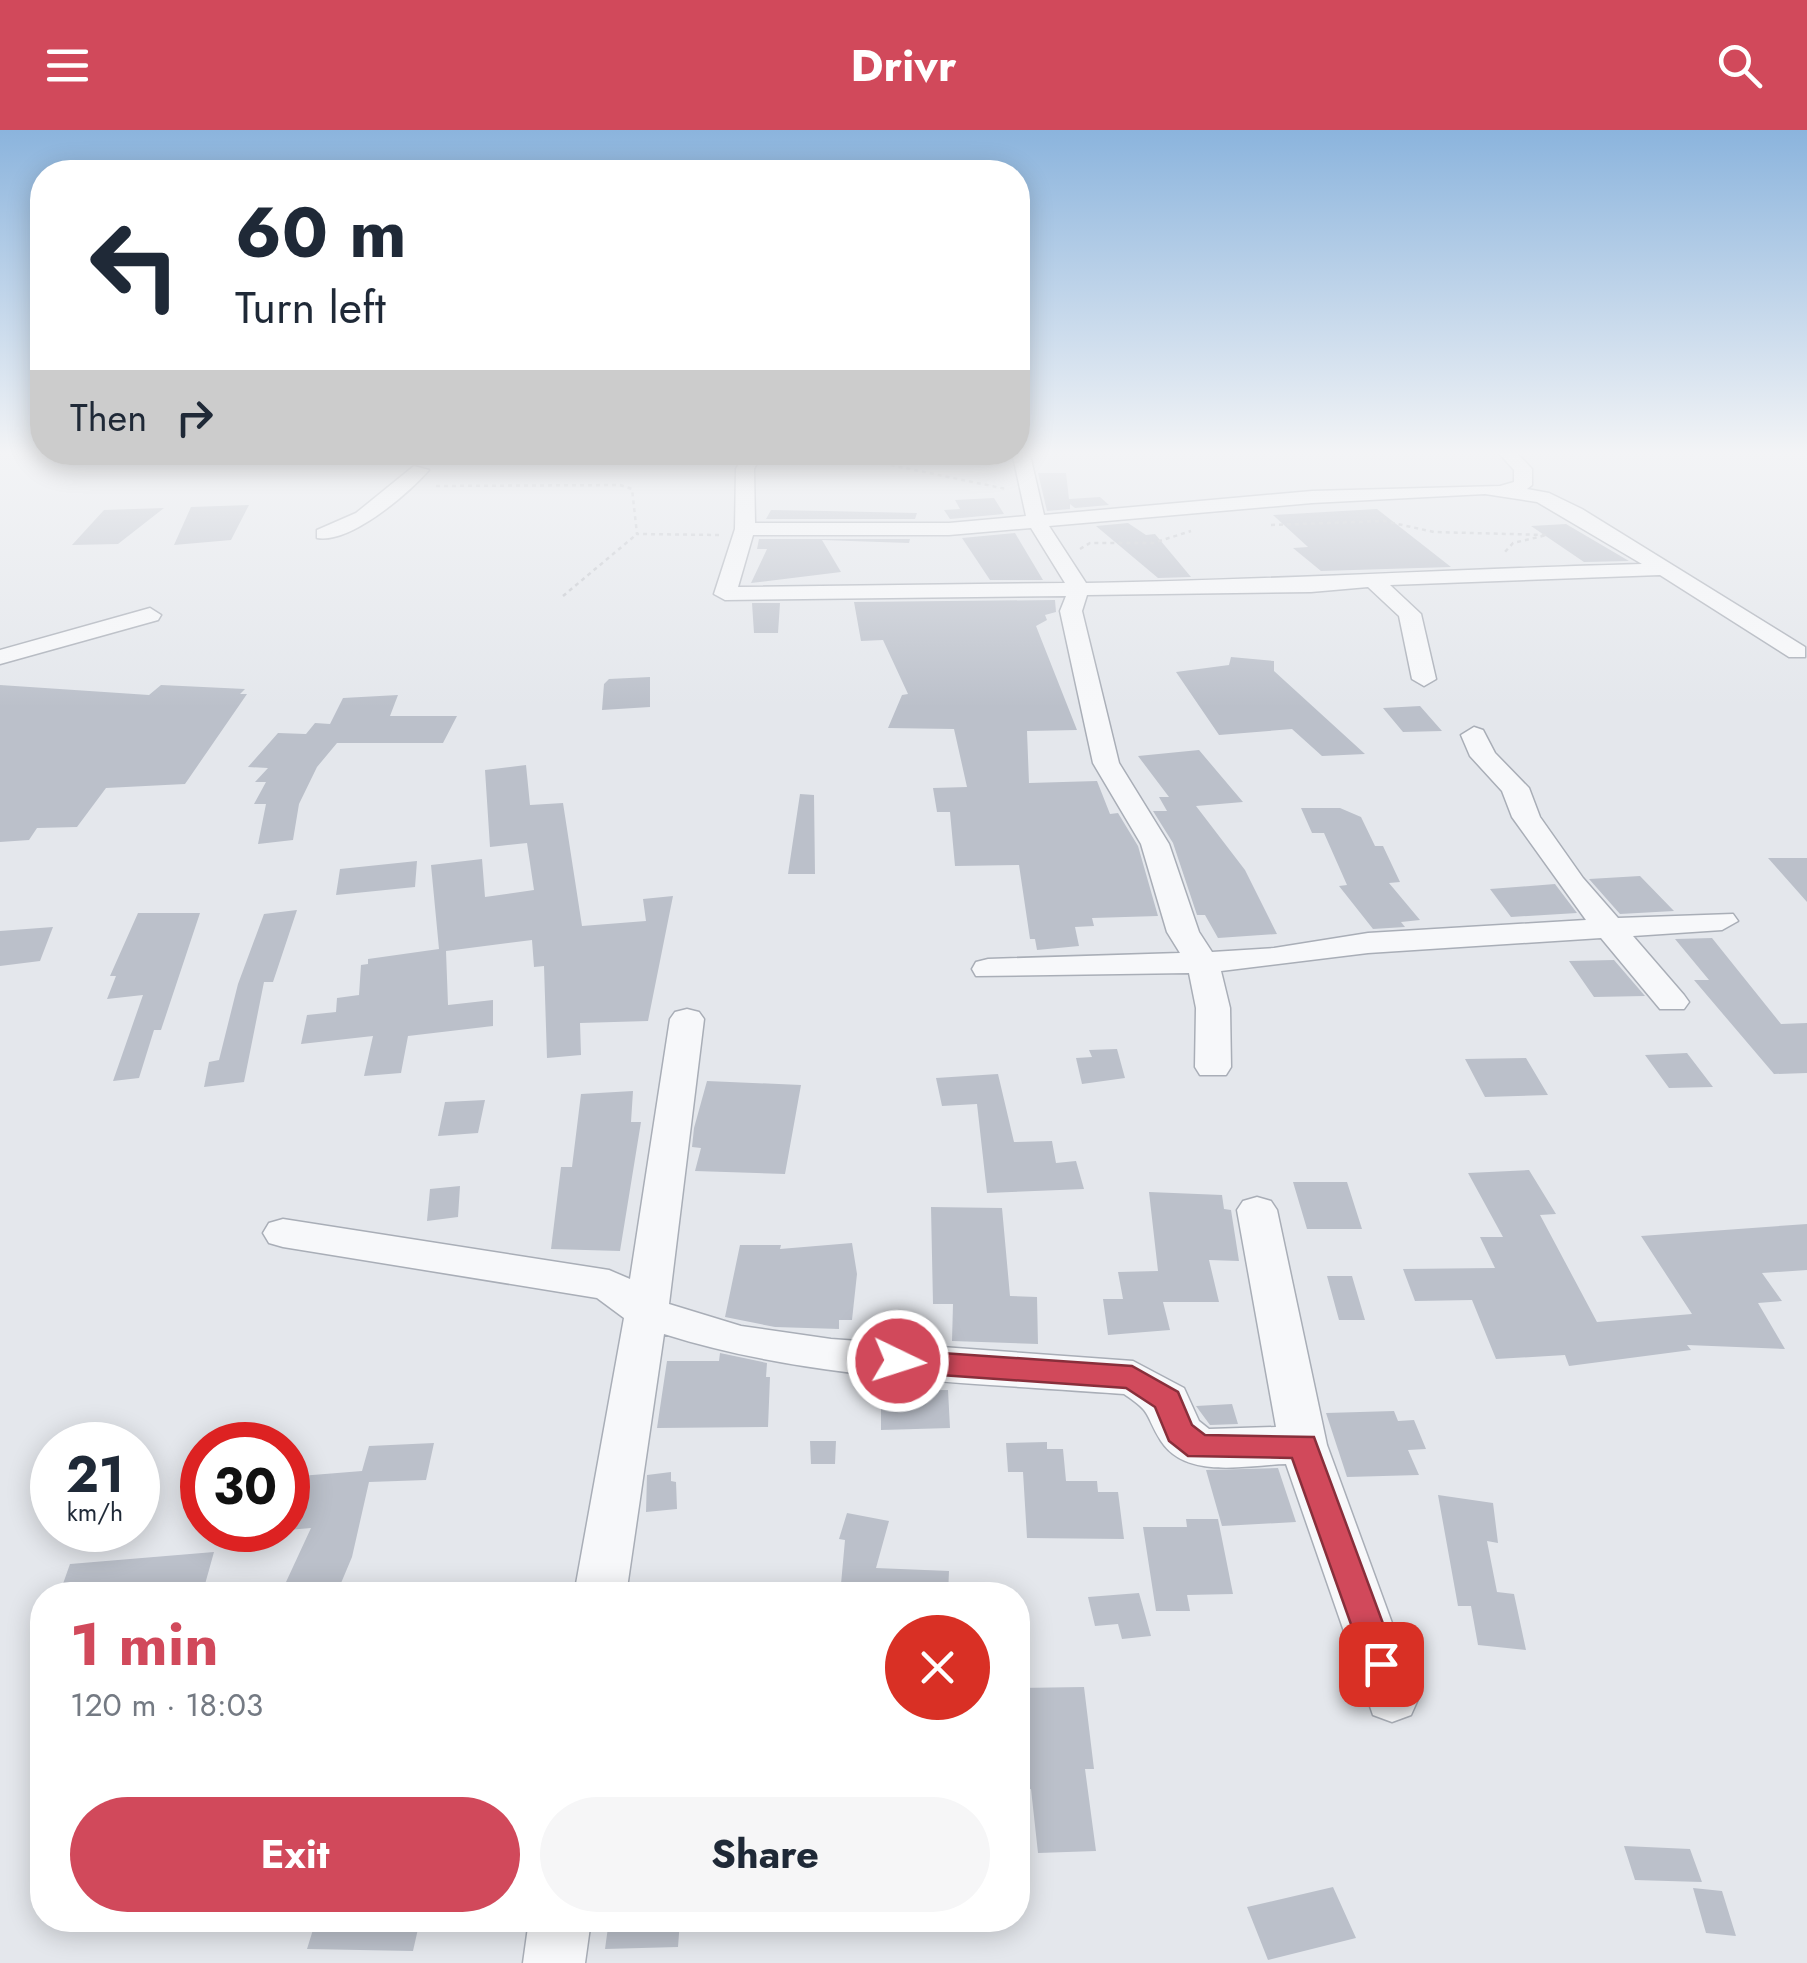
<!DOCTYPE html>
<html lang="en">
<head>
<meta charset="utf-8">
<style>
  body { margin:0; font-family:Jost,sans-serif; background:#f6f6f7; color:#1f2937; height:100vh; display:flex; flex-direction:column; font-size:38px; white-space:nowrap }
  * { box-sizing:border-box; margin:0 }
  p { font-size:32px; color:#747a83 }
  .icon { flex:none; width:55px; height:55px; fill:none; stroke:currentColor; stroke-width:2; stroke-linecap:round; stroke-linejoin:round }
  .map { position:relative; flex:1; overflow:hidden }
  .details { position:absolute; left:30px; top:1452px; width:1000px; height:350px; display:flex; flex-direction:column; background:#fff; border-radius:40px; box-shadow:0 5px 25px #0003 }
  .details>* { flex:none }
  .top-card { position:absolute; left:30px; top:30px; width:1000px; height:305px; border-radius:40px; box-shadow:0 5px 25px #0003; background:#fff; color:#1f2937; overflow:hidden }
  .speed { position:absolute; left:30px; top:1292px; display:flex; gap:20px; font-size:50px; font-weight:700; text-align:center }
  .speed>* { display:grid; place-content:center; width:130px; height:130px; border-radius:50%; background:#fff; box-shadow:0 5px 25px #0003; line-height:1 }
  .speed small { font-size:25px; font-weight:400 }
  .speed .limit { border:15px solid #d22; background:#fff; color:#111 }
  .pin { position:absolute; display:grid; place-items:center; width:85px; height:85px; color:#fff; margin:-42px; border-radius:20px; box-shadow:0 5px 15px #0006 }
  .me { position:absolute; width:110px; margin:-55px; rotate:94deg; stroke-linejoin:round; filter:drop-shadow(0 0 8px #0008) }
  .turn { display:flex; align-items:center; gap:35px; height:210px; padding:0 40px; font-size:45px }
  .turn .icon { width:130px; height:130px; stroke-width:2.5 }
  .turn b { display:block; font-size:70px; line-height:85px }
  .then { display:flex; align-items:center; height:95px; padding:0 40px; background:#0003; gap:20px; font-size:38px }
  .round { display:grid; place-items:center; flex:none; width:105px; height:105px; border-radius:52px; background:#f6f6f7 }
  .summary { display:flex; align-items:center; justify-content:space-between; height:170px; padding:0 40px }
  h1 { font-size:60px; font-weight:700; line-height:75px; color:#d1495b }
  .button { display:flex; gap:20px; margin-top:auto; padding:20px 40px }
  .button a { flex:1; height:115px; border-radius:60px; background:#d1495b; color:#fff; font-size:40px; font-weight:700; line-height:115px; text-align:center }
  .button a+a { background:#f6f6f7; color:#1f2937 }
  header { display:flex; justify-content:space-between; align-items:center; height:130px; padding:0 40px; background:#d1495b; color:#fff; font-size:45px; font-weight:700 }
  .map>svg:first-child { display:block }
  .building { fill:#bbc0ca }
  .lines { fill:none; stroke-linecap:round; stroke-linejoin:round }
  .street-casing { stroke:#a9aeb7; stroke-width:3 }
  .path { stroke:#c2c5cb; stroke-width:2.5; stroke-dasharray:4 4; stroke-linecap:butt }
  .street { fill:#f7f8fa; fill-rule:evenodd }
  .route { fill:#d1495b; stroke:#882f3b; stroke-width:2.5 }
</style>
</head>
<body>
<header><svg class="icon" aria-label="menu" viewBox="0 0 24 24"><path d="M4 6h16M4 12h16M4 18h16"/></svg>Drivr<svg class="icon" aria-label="search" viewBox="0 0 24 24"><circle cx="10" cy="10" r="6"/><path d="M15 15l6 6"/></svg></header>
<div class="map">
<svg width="1807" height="1833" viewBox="0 0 1807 1833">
  <rect width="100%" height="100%" fill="#e4e7ec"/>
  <path class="building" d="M1038,343H1066L1069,369L1100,367L1109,375L1075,378L1070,374V379L1047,381Z
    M994,368L1004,384L950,389L944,380L960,379L955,370Z
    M249,375L231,410L174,415L191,377Z
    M164,378L118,414L72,415L104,380Z
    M1377,379L1451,437L1321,441L1293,418L1308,417L1273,385Z
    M771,380L826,381L917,383L915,389H766Z
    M1128,393L1146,405L1155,404L1191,447L1158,448L1096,396Z
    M1566,394L1629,431L1584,432L1531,396Z
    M1015,403L1043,450H990L962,408Z
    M759,409H910L909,413L822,410L841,442L751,453L767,419H757Z
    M1055,470L1056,482L1045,485L1047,490L1036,496L1077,600L1027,601L1029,653L1097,651L1110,684L1118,683L1138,716L1158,786L1092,788L1094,796L1075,797L1079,816L1037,820L1035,809H1030L1019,735L955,736L950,682H937L933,658L967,657L954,599L888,598L902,565L908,564L883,510L861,511L854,472Z
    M752,473H780L778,503H754Z
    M1231,527L1274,531V541L1365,624L1322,626L1292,599L1219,605L1176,542L1229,535Z
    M650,547V577L602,580L604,554L609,549Z
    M0,555L149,565L161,555L245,559L240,564H247L185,654L106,658L77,697L37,698L29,710L0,712Z
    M398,565L390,586H457L443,613H337L317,637L299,674L293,710L258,714L266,674H254L266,652H255L268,638L248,637L278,603L306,604L315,593L330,594L343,568Z
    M1420,576L1442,601L1403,602L1383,578Z
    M1199,620L1243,672L1196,676L1245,740L1277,804L1218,808L1205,785H1197L1173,713L1153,681H1167L1159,667H1169L1138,626Z
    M526,635L530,675L563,673L582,796L646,791L643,769L673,766L648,891L580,893L581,925L547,928L544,836L534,837L532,810L446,821L448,875L493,870V896L408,906L401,943L364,946L373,906L301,914L307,885L336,882L337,868L359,865L361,835L368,834V829L439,819L431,735L482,729L485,767L534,760L527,713L490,717L485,640Z
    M800,664L814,665L815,744H788Z
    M1301,678H1340L1361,687L1375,716H1383L1400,752L1389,753L1420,790L1401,792L1405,797L1373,799L1339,756L1347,755L1324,703H1312Z
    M1768,728H1807V772Z
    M417,731L415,757L336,765L340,739Z
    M1640,746L1674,781L1620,784L1589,749Z
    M1555,754L1577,783L1511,787L1490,759Z
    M297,780L273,852H264L244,952L204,957L209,932L219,930L238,854L264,784Z
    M138,783H200L161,900H154L139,948L113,951L143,865L107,869L116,846H110Z
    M53,797L40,831L0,836V801Z
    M1712,808L1781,894L1807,893V943L1774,944L1694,850H1709L1675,809Z
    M1614,830L1645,866L1594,867L1569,831Z
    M1117,919L1125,948L1082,954L1076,928L1092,927L1089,920Z
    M1687,923L1713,957L1669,958L1645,925Z
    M1526,928L1548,965L1485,967L1465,929Z
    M998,944L1014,1012L1052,1011L1056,1033L1076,1031L1084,1059L987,1063L977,974L942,976L936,948Z
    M707,951L801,955L785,1044L695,1041L701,1018L692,1017L694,998Z
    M633,961L631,992H641L620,1121L551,1119L561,1037H572L581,964Z
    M485,970L478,1003L438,1006L445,972Z
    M1529,1040L1556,1084L1540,1085L1597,1192L1692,1184L1641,1106L1807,1094V1140L1762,1143L1782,1171L1758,1173L1785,1219L1687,1215L1691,1220L1569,1236L1565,1225L1496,1229L1472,1170L1415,1171L1403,1139L1495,1138L1480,1107H1503L1468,1043Z
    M1293,1052H1347L1362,1099H1307Z
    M460,1056L458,1087L427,1091L430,1059Z
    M1149,1062L1222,1065L1224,1079L1231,1080L1239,1131L1209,1130L1219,1172H1163L1170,1200L1108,1205L1103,1169H1123L1118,1142L1158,1141Z
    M931,1077L1002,1078L1010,1166L1037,1167L1038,1214L952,1211L953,1174H933Z
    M852,1113L857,1144L852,1190H839V1199L775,1197L725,1187L740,1115H781L780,1119Z
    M1327,1146H1352L1365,1190H1339Z
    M720,1223L767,1233L766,1247H770L768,1297L657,1298L667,1231H719Z
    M948,1260L950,1298L881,1300V1261Z
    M1232,1274L1238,1294L1210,1295L1196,1276Z
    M1394,1281L1398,1291L1414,1290L1426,1319L1408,1320L1419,1345L1347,1347L1326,1283Z
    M810,1311H836L835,1334H811Z
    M1047,1312V1319H1063L1066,1351H1097L1098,1362H1118L1124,1409L1027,1408L1023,1342H1008L1006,1313Z
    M434,1313L426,1350L369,1352L352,1427L336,1465H280L311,1398L288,1400L300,1346L362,1341L369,1316Z
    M1278,1338L1296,1392L1222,1396L1206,1340Z
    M671,1342V1351L676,1352L677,1379L646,1382L647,1345Z
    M1438,1365L1493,1373L1498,1413L1487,1411L1497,1462L1514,1464L1526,1520L1478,1515L1471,1476H1458Z
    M847,1383L889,1391L876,1438L949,1441L948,1465H840L845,1410L839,1409Z
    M1186,1389H1218L1233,1464L1187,1465L1190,1481H1156L1143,1397H1187Z
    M214,1422L202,1465H59L70,1434Z
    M1139,1463L1151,1506L1122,1509L1118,1494L1095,1496L1088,1467Z
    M1084,1557L1094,1639H1085L1096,1721L1038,1723L1031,1659L1020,1660L1018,1558Z
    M1624,1716L1690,1719L1702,1752L1635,1750Z
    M1333,1757L1356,1808L1268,1830L1247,1777Z
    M1693,1758L1722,1761L1736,1806L1706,1803Z
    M316,1790H420L413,1821L307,1819Z
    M609,1790H680L678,1817L605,1819Z"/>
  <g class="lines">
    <defs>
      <path id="street" d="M1018,321H1029L1044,385L1312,361L1500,356L1514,352V340L1497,321H1515L1532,339V355L1527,359L1549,363L1582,379L1805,517V527H1789L1660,445L1390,455L1421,484L1436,549L1424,556L1412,549L1399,486L1368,457L1311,462L1087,465L1082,481L1119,633L1169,714L1199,802L1212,822L1274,818L1368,803L1586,790L1512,687L1502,661L1470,626L1461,605L1474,597L1483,600L1495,623L1529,658L1540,687L1583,748L1618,788L1733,784L1738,791L1722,800L1633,806L1684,865L1689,872L1684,879H1660L1601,808L1368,823L1221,841L1230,878L1231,937L1226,945H1200L1195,937L1196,878L1189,843L976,846L972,839L976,832L988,829L1180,823L1167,802L1141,714L1093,633L1060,481L1066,466L725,470L714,464L735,399L736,339L745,322H762L754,339L755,393H949L1026,386L1012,322ZM1485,364L1537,372L1642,434C1456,439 1272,450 1086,453L1049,396L1312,373ZM1031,398L1065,453L738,457L753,405H949Z
        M414,336L429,340C408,364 350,414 317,408V400L356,383Z
        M150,478L161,485L158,490L0,534V520Z
        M687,879L699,882L704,889L669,1174L741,1196L831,1209L1133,1231L1184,1258L1199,1291L1209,1299L1276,1297L1237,1080L1243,1071L1257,1067L1271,1071L1277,1080L1327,1315L1419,1567L1411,1585L1392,1592L1373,1585L1286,1334C1247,1335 1186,1350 1161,1311C1144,1284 1154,1284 1124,1264C969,1252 813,1251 664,1204L626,1465H574L624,1188L597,1168L283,1117L269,1113L263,1103L269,1093L283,1089L609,1140L630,1149L670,889L675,882Z
        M529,1790H591L585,1833H523Z"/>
    </defs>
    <use href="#street" class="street-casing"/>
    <path class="path" d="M828,322L1006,359
      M436,356L620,355L632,359L637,404L719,405
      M1271,395L1384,391L1434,402L1547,405L1513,413L1504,423
      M1080,419L1090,413H1153L1191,401
      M563,466L637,404"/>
    <use href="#street" class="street"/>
  </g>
  <linearGradient id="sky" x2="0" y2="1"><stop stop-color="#8bb4dd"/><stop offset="0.56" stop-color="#f3f4f6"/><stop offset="1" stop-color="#f3f4f6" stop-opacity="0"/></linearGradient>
  <rect width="1807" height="577" fill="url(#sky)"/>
  <path class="route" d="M898,1220L1132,1236L1178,1262L1192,1295L1205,1305L1314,1307L1398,1534L1393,1545L1381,1550L1369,1545L1292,1328L1188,1326L1169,1311L1155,1277L1126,1258L898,1242L888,1239L884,1231L888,1223Z"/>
</svg>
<div class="speed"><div>21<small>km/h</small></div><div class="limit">30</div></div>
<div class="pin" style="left:1381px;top:1534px;background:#d93025"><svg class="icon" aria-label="arrive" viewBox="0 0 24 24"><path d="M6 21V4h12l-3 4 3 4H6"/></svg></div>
<svg class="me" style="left:898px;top:1231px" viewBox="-20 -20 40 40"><circle r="17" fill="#d1495b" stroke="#fff" stroke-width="3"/><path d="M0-11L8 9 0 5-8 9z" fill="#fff"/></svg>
<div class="top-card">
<div class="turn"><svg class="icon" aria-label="left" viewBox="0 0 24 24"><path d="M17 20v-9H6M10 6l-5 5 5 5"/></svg><div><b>60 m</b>Turn left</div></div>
<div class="then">Then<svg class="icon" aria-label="right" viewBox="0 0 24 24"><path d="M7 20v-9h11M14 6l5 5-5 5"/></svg></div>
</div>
<section class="details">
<div class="summary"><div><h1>1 min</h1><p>120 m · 18:03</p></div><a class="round" style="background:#d93025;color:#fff"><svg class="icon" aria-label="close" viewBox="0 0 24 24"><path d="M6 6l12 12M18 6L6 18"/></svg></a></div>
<div class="button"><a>Exit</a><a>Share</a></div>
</section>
</div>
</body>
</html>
